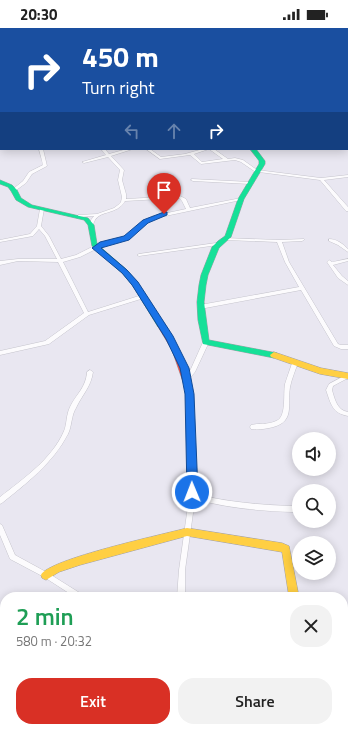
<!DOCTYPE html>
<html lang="en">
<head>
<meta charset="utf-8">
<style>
  body { margin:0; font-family:"Titillium Web",sans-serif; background:#f2f2f2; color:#222; height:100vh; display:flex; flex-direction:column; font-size:15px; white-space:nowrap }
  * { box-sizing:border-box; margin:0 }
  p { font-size:13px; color:#767676 }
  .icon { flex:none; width:22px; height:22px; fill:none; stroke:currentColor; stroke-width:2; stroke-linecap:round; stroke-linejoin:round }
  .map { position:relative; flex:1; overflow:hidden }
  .side { position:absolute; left:0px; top:564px; width:348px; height:140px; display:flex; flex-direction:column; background:#fff; border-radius:16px 16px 0 0; box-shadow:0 2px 10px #0003 }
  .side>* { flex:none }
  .top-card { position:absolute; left:0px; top:0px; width:348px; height:122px; box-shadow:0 2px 10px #0003; background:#1a4fa0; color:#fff; overflow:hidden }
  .controls { position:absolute; left:292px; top:404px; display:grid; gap:8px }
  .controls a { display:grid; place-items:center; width:44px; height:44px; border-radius:50%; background:#fff; box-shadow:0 2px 10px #0003; font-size:20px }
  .pin { position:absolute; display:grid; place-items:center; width:34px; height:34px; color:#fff; margin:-41px -17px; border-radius:50% 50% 50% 0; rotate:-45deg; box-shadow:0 0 4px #0007 }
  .pin .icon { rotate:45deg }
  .me { position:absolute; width:44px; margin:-22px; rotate:359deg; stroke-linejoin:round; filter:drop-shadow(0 0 3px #0008) }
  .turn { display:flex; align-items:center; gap:14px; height:84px; padding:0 16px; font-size:18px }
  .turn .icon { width:52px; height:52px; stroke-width:2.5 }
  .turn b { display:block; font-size:28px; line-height:34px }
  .lanes { display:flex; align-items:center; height:38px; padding:0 16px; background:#0003; justify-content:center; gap:20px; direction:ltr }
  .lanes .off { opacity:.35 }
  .round { display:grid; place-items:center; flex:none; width:42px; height:42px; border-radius:16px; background:#f2f2f2 }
  .overview { display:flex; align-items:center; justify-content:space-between; height:68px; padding:0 16px }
  h1 { font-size:24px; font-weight:600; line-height:30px; color:#1e9e55 }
  .cta { display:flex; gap:8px; margin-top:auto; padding:8px 16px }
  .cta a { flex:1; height:46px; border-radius:16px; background:#d93025; color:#fff; font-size:16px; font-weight:600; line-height:46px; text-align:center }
  .cta a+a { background:#f2f2f2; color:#222 }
  .status { display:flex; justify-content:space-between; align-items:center; height:28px; padding:0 20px; background:#fff; direction:ltr }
  .status svg { height:11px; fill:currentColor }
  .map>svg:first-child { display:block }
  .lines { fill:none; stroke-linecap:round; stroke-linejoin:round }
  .street-casing { stroke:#a1a0a7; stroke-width:0.5 }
  .fast-casing { stroke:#a1a0a7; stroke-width:1 }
  .slow-casing { stroke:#a1a0a7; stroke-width:1 }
  .jam-casing { stroke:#a1a0a7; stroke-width:1 }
  .street { fill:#fcfbfd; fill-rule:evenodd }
  .fast { fill:#16e098; fill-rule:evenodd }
  .slow { fill:#ffcf43; fill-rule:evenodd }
  .jam { fill:#f24e42; fill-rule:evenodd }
  .route { fill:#1a73e8; stroke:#114b97 }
</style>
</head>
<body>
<div class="status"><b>20:30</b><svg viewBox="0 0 49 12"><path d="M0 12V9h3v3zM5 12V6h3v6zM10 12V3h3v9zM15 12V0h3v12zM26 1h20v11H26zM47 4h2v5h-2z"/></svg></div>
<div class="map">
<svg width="348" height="704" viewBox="0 0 348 704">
  <rect width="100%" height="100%" fill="#e9e7f1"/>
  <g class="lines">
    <defs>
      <path id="street" d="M33,0H37L36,1H32Z
        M118,0H122V1H118Z
        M161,0H165V1H161Z
        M218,0H222L223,1H219Z
        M256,0H260L261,1H257Z
        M321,0H325L326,1H322Z
        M347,2H348V4H347Z
        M347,8H348V11H347Z
        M0,9H1V11H0Z
        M347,25H348V27H347Z
        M347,71H348V73H347Z
        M0,79H1V81H0Z
        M39,121H43L47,138L32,146L26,155L15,163H13V161L23,153L29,144L43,137Z
        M101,121H105L109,126L127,121H133L111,128L124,142L122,152L126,166V171L180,168L186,171L190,180L241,170L243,171L241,172L156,190L148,194L128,211L104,217L80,229L63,234L88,284L142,267L144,269V270L89,287L49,316L0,327V323L45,313L84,285L58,234L18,233L0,237V233L18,231H57L45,208L39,201L33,208L0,214V212L30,206L37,198L40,181V180H44V181L41,198L49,208L61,231L76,227L100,215L124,209L144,192L153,188L186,181L182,173L179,170L125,173C117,187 101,182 95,192C94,194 93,196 93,198H89V197L91,192L94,188L80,189L78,188V187L97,186L114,180L118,177L121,174L122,169L118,152L120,142L108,129L84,135L82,134L106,127Z
        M146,121H150L161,129L185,126L203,121H209L194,126L202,134L223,131L209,121H214L228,131L235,130L243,132L257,142L321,150L348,147V149L324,152L348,179V183H346L320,152L259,144L257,145L241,134L235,132L201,136L190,127L160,131Z
        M192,151L250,154L252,155L250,156L193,153L191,152Z
        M224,210L279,212L304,211V212L302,213L282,214L289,234L338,316L341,317H348V321H341L334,318L301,262L200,281L198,280V279L200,277L299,259L285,234L277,214L226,212L224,211Z
        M329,211C337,211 343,216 348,221V224L338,217L329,213Z
        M216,215H218V217L139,228L137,227L139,226Z
        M348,231V233L333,237L342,248L348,253V257L338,250L327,234L329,232L332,234Z
        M206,312L209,314L195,344L189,351L193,366L196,428L195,466C227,474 260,477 293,478L295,479L296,481L295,483L293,484C260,483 227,480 195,471L185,542V569H177L179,542L188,478L189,453V428L187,366L183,351L190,343L203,314Z
        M295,333L298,335C295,343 292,350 290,359C287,378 296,395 269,400C264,401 257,402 251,401L250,399L251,397C259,395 268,397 276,393C287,389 283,366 285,356C287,349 290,342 292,335Z
        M90,342L93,344C91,359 82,367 76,380C71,388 72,398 68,406C53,435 27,455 2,475L0,476V469C23,451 52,431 64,403C67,396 66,387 70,379C76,366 86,360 87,344Z
        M348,346V350L333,358L332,362C335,372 337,382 348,384V388C332,385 331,376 326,362L329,356Z
        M0,496L2,497L15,527L48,545L83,567L85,569H75L44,549L10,531L0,507Z
        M348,587V595L343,596V588Z
        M5,648V656L0,657V649Z
        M348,683V700L343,701L341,700L340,702L334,704H318L319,701L325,699H343V686Z
        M53,699H62L59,704H50Z
        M191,699H199L200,704H192Z"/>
      <path id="fast" d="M250,121H256L265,133V136L244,171L231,209L219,220L208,247L206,257L204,274L209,312L277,325L278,327L274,330L203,316L198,292L197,274L199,257L201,247L212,219L218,213L225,208L238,171L259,136V133Z
        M0,152L12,157L17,162L21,170L32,177L88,190L94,197L97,216L127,242L137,254L165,297L164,299H158L133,258L123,246L92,218L88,197L84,192L28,179L16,172L11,163L8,159L0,156Z"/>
      <path id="slow" d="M274,324L321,340L348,345V351L320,346L271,329L270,327Z
        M187,500L282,515L289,518L299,569H289L282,524L187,508L80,537L59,544L46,552L42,550L41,547C48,531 165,506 187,500Z"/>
      <path id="jam" d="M161,294L164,295C175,313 185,330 190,351L189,353H183L182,351L172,322L157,297Z"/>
    </defs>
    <use href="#street" class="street-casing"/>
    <use href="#fast" class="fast-casing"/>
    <use href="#slow" class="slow-casing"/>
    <use href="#jam" class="jam-casing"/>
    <use href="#street" class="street"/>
    <use href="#fast" class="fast"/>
    <use href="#slow" class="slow"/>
    <use href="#jam" class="jam"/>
  </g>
  <path class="route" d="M164,184H167V187L148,195L129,212L101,220L127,242L138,254L173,308L189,340L194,366L198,464L196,467L192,468L189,467L187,464L185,366L180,340L166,311L132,257L122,245L92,220L100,214L124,208L143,192Z"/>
</svg>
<div class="controls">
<a><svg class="icon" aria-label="sound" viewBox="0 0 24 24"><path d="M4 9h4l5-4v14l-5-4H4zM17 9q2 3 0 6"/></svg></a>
<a><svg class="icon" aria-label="search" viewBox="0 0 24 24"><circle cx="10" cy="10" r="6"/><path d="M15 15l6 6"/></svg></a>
<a><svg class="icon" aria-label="layers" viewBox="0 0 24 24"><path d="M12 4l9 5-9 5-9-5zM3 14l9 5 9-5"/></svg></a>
</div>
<div class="pin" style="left:164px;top:186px;background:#d93025"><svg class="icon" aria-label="arrive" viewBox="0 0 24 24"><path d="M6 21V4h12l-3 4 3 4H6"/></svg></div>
<svg class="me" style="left:192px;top:464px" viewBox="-20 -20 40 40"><circle r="17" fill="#1a73e8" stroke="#fff" stroke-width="3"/><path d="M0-11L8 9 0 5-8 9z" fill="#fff"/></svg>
<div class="top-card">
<div class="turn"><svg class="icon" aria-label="right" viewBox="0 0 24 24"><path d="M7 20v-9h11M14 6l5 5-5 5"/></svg><div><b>450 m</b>Turn right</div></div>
<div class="lanes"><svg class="icon off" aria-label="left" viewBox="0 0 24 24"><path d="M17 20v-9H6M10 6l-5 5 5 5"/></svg><svg class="icon off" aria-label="ahead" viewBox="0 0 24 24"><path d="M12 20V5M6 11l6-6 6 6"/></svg><svg class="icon" aria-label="right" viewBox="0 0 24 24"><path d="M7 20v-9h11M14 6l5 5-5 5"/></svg></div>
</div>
<section class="side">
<div class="overview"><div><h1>2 min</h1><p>580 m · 20:32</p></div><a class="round"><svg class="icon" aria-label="close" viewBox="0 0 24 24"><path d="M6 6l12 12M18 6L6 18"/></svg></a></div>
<div class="cta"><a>Exit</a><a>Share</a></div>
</section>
</div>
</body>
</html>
